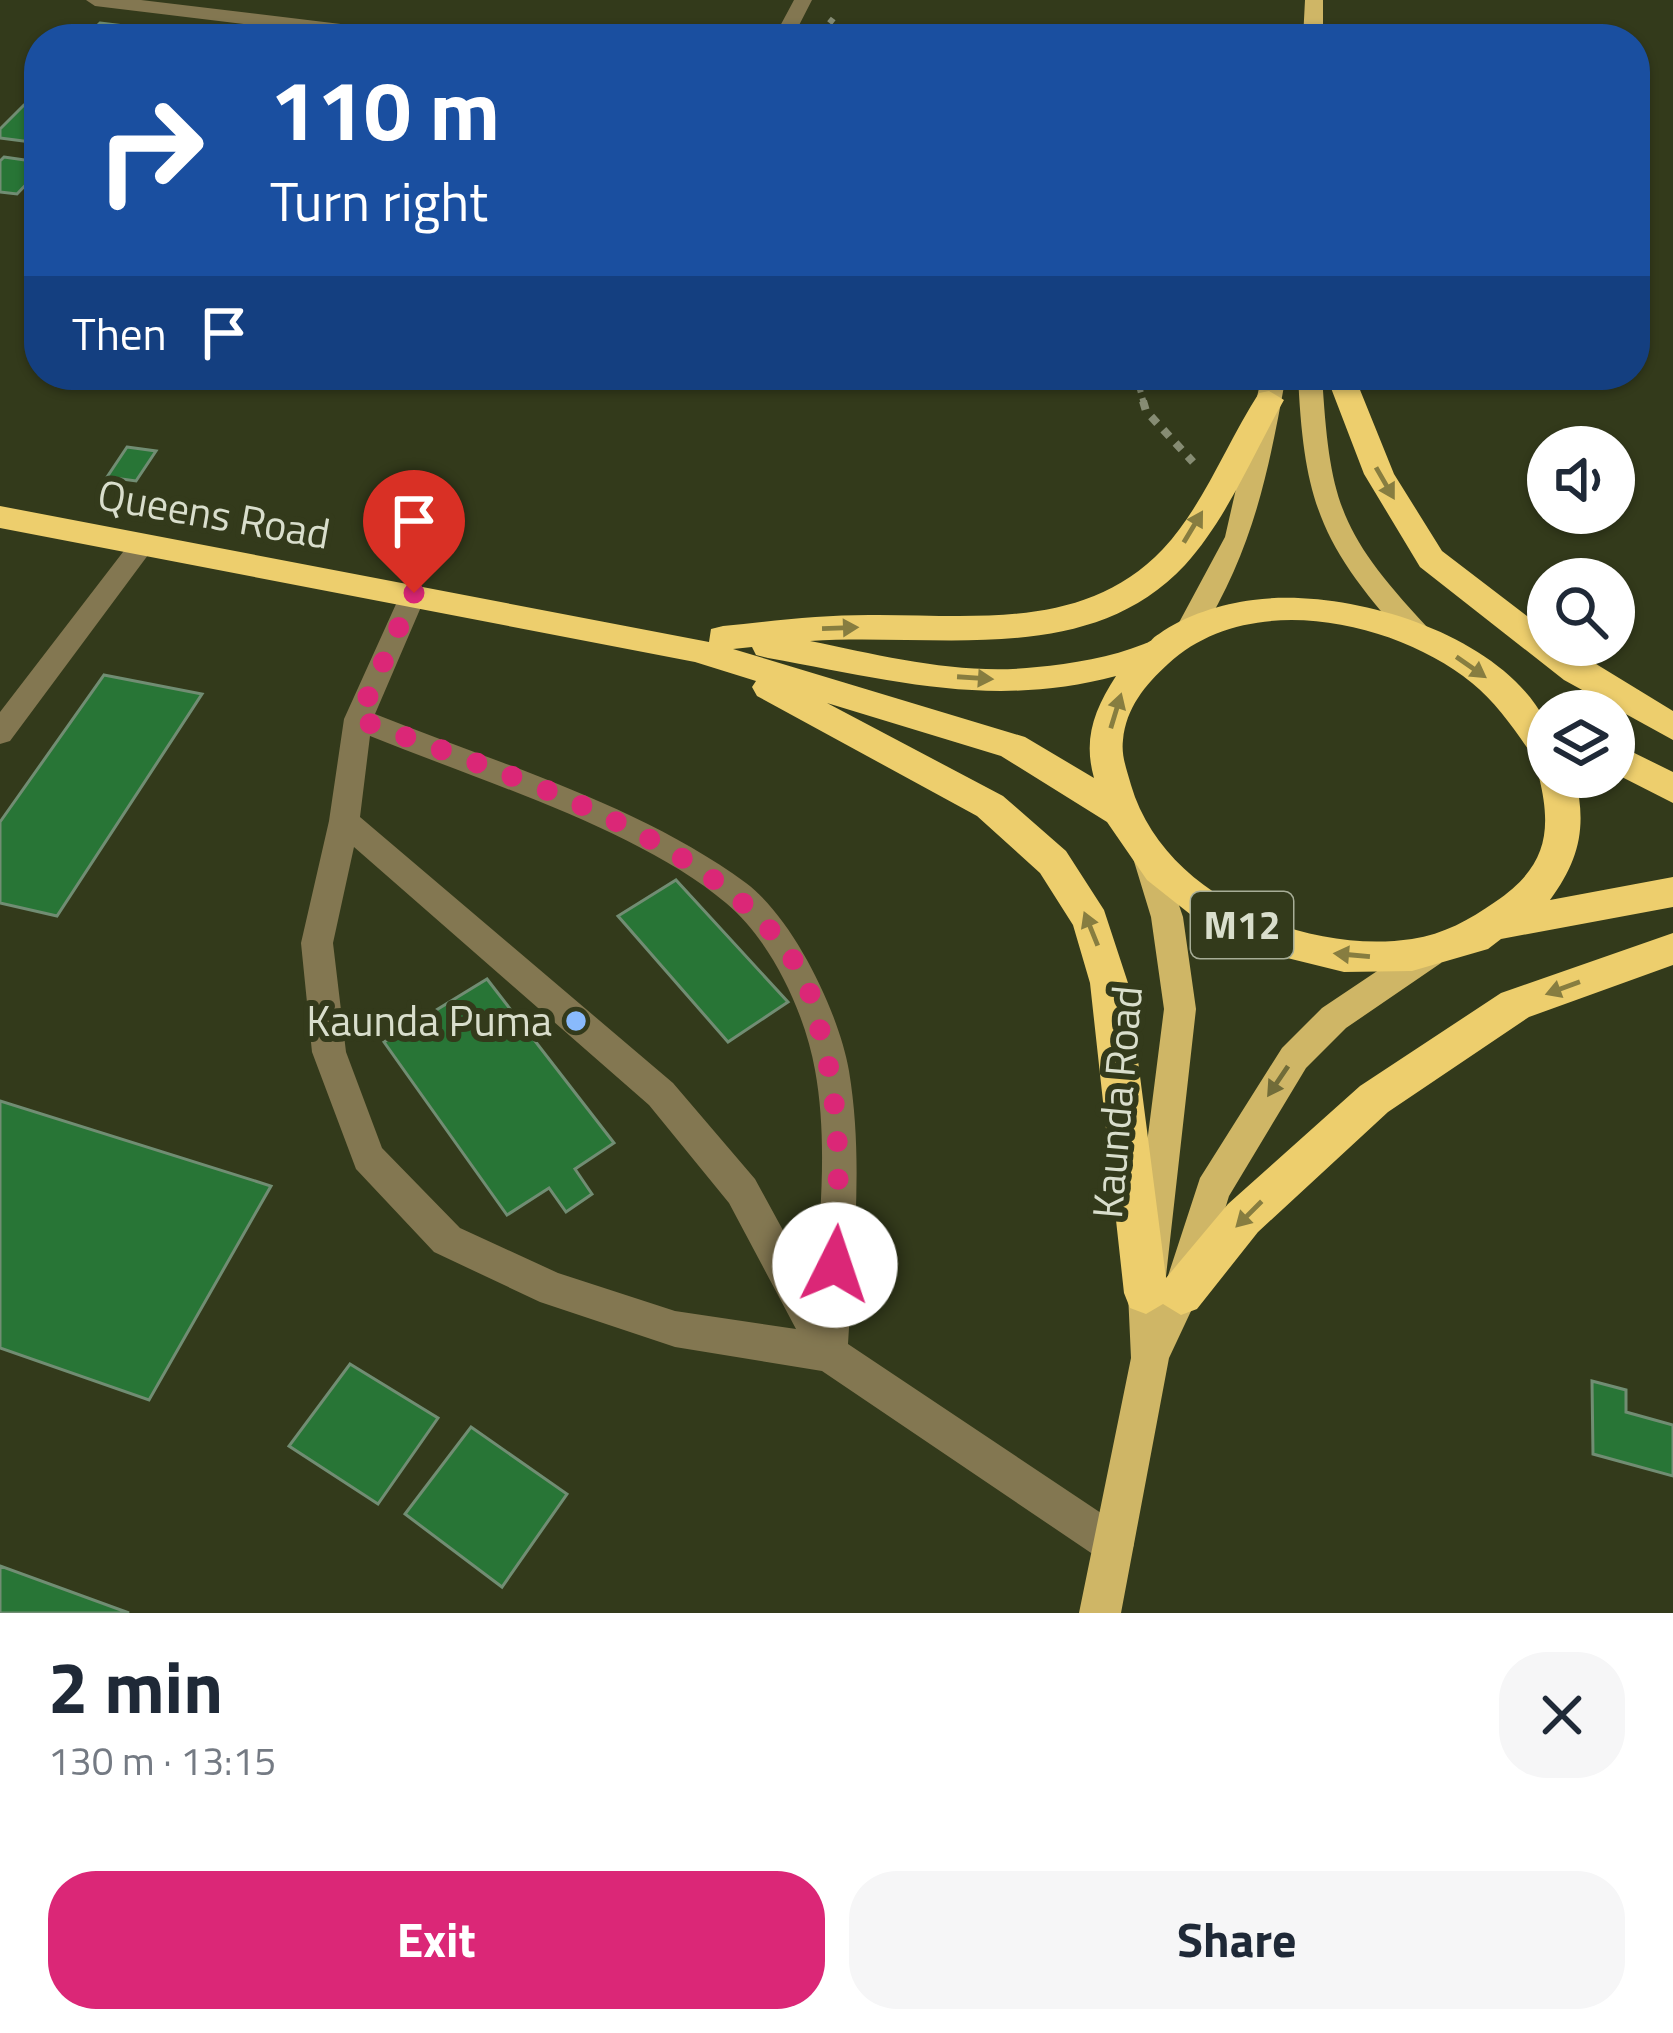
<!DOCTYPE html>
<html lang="en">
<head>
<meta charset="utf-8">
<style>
  body { margin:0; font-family:"Titillium Web",sans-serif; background:#f6f6f7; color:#1f2937; height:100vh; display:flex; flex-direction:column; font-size:45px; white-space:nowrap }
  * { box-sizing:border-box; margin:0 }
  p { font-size:39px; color:#747a83 }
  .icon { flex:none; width:66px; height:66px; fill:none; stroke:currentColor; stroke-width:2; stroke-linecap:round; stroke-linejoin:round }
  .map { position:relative; height:1613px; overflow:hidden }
  .side { display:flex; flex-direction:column; background:#fff; flex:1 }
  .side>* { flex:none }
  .hud { position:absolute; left:24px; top:24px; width:1626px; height:366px; border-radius:48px; box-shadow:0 3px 9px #0004; background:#1a4fa0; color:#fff; overflow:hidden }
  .buttons { position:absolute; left:1527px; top:426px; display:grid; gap:24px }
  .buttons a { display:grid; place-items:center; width:108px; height:108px; border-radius:50%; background:#fff; box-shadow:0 3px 9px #0004; font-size:60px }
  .pin { position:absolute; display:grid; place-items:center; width:102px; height:102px; color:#fff; margin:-123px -51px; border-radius:50% 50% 50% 0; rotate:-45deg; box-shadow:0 0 12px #0007 }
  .pin .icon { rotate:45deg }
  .me { position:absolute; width:132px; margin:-66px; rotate:4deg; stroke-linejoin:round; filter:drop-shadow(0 0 9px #0008) }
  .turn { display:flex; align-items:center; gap:42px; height:252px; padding:0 48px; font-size:54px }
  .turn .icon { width:156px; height:156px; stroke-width:2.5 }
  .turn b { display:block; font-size:84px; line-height:102px }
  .then { display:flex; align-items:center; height:114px; padding:0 48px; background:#0003; gap:24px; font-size:45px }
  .round { display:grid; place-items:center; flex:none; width:126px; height:126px; border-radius:48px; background:#f6f6f7 }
  .overview { display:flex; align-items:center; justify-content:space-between; height:204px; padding:0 48px }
  h1 { font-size:72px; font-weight:700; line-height:90px }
  .cta { display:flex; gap:24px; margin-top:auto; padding:24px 48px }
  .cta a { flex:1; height:138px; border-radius:48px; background:#db2777; color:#fff; font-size:48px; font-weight:700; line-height:138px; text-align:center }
  .cta a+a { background:#f6f6f7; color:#1f2937 }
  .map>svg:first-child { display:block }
  .building { fill:#287536; stroke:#718d73; stroke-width:3 }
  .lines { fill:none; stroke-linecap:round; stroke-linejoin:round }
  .path-far1 { stroke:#868c73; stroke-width:6; stroke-dasharray:6 6; stroke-linecap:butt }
  .path { stroke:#868c73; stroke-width:8; stroke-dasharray:9 9; stroke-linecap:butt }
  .minor { fill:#837751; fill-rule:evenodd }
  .major { fill:#cfb666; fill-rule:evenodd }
  .highway { fill:#edce6d; fill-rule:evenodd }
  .oneway { fill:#877d40 }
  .oneway2 { fill:#716c39 }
  .route { stroke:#db2777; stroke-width:21; stroke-dasharray:0 37.8 }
  .poi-dot { fill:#89bafc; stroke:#333a1b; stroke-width:4.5 }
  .labels { text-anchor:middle; stroke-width:12; stroke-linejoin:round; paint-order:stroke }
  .shield { fill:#333a1b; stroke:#a7ad97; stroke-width:3 }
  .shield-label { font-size:39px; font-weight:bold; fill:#d9decc }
  .street-label { font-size:42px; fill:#d9decc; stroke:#333a1b }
  .poi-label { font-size:42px; fill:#d9decc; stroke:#333a1b; text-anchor:end }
</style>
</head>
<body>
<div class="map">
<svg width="1673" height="1613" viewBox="0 0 1673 1613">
  <rect width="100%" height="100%" fill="#333a1b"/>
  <path class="building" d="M100,23L148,29L139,39H84Z
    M24,105L39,107V143L0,138V129Z
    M4,157L39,162V171L17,194L0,192V161Z
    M127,447L156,451L136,481L107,477Z
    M104,675L202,694L57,916L0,903V822Z
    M676,880L788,1002L728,1042L618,916Z
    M487,979L614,1143L575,1169L592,1194L566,1212L549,1188L507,1215L384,1042Z
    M0,1101L271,1186L149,1400L0,1348Z
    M350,1364L438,1418L378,1504L289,1446Z
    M1592,1381L1626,1390V1412L1673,1425V1476L1593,1454Z
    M471,1427L567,1494L502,1587L405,1514Z
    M0,1566L129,1613H0Z"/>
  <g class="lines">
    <path class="path-far1" d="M829,19L838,26L840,39
      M1136,375L1144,404"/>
    <path class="path" d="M1143,401L1146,411L1193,462"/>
    <path class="minor" d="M86,0H141L415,33L425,39H368L95,6Z
      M794,0H812L794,35L764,39L779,28Z
      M142,536L155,545L151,551L10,741L0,744V712L133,539Z
      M414,583L427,593L375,714C497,763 640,805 746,883C794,919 839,1013 849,1071C864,1161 853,1254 848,1344L1128,1531L1134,1545L1128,1559L1114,1565L1100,1559L822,1371L675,1347L540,1302L434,1252L356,1169L312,1052L301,943L329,821L344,719L401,593ZM370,736C478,780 638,829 726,903C771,940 805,1013 815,1070C828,1141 820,1217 815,1289L755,1179L673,1083L360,817ZM354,847L649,1105L729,1203L796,1329L675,1311L558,1273L460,1228L382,1148L346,1052L333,943Z"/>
    <path class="major" d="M1305,0H1323V39H1303Z
      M1262,375H1286C1268,475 1253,550 1199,637L1189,640L1175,630L1225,537Z
      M1298,375H1322C1330,503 1339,532 1427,627L1431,634L1427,641H1407C1321,545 1304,504 1298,375Z
      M1148,846L1159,849L1163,858L1183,917L1196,1009L1165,1285L1200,1178L1282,1048L1322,1008L1419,943L1430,939L1441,943L1446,953L1441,963L1346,1028L1306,1068L1229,1196L1199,1294L1169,1358L1121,1613H1079L1131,1358L1128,1293L1164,1009L1151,917L1133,858L1137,849Z"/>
    <path class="highway" d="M1326,375H1354L1394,474L1442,551L1548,632V645H1565L1673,711V740L1564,680L1420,567L1364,474Z
      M1269,391L1284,400C1253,454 1227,519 1185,565C1088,669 936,632 810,641C884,656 961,676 1037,667C1071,664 1112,657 1144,644C1155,640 1149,640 1159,634C1185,615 1222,604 1253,600C1345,587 1499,632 1545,720C1551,731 1548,751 1548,764L1536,761C1517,733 1498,704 1472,683C1394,620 1248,589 1168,664C1145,685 1126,708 1123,740C1121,756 1127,770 1131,785C1163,895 1304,955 1412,939C1444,934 1469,920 1495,902C1545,868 1553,834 1539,777L1548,766V777H1575C1587,826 1580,859 1550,900L1673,877V907L1501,939L1488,949L1412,971L1344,972L1263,952L1200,922L1147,880L1107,822L1001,756L827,703L1003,796L1066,851L1104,910L1128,983L1166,1278L1228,1204L1360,1086L1501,993L1673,933V965L1529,1017L1388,1112L1258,1232L1197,1309L1181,1315L1163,1304L1146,1314L1130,1308L1124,1293L1090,983L1073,925L1040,873L977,816L757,696L752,687L756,681L695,662L0,528V506L709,642L711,629L723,626C772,621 820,615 869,615C973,614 1084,632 1163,549C1204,505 1226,444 1259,393ZM752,647L756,655L768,658C891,680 992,709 1116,676C1094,710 1083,739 1094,778L1025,737L733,649Z
      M1614,743L1673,772V803L1614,773Z"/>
  </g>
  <defs><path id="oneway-solid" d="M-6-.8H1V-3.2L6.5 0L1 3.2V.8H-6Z" transform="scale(3)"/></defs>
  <g class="oneway">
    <use href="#oneway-solid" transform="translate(1385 483) rotate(60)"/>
    <use href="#oneway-solid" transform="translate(1193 527) rotate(-59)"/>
    <use href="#oneway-solid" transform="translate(840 628) rotate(-2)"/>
    <use href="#oneway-solid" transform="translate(1471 667) rotate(35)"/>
    <use href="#oneway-solid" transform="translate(975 678) rotate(4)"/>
    <use href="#oneway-solid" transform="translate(1116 711) rotate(-73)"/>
    <use href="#oneway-solid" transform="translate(1091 929) rotate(-112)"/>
    <use href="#oneway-solid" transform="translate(1352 955) rotate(-175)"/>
    <use href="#oneway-solid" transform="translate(1563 988) rotate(160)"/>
    <use href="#oneway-solid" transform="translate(1249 1214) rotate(135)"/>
  </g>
  <use class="oneway2" href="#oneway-solid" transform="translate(1278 1081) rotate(124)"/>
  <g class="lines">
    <path class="route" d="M414,593L358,719C498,773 727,838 803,976C810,988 813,1006 817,1020C842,1101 840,1181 835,1265"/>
  </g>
  <circle class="poi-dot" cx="576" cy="1021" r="12"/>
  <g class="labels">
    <rect class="shield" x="1191" y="892" width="102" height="66" rx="9"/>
    <g class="shield-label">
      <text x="1242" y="939">M12</text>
    </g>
    <g class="street-label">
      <text transform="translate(214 514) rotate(10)" y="15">Queens Road</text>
      <text transform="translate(1117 1102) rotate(-85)" y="15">Kaunda Road</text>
    </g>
    <g class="poi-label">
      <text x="552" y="1036">Kaunda Puma</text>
    </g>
  </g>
</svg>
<div class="buttons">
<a><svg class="icon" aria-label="sound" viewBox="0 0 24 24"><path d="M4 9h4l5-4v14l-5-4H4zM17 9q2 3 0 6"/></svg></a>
<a><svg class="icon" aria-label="search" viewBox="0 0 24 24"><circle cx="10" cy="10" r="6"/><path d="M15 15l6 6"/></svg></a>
<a><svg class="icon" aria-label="layers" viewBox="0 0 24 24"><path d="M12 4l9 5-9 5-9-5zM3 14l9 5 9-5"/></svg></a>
</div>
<div class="pin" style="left:414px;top:593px;background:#d93025"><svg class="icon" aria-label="arrive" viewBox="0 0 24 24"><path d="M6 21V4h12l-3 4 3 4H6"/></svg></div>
<svg class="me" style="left:835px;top:1265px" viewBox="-20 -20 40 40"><circle r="19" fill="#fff"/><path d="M0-13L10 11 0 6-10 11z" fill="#db2777"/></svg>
<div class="hud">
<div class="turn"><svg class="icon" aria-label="right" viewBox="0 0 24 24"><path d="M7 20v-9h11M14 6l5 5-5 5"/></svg><div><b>110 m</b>Turn right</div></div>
<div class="then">Then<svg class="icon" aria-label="arrive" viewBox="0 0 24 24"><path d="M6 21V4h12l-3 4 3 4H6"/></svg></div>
</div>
</div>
<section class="side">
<div class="overview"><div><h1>2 min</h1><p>130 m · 13:15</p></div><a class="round"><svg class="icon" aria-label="close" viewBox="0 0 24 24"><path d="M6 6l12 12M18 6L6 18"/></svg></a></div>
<div class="cta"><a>Exit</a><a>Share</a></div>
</section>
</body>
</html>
